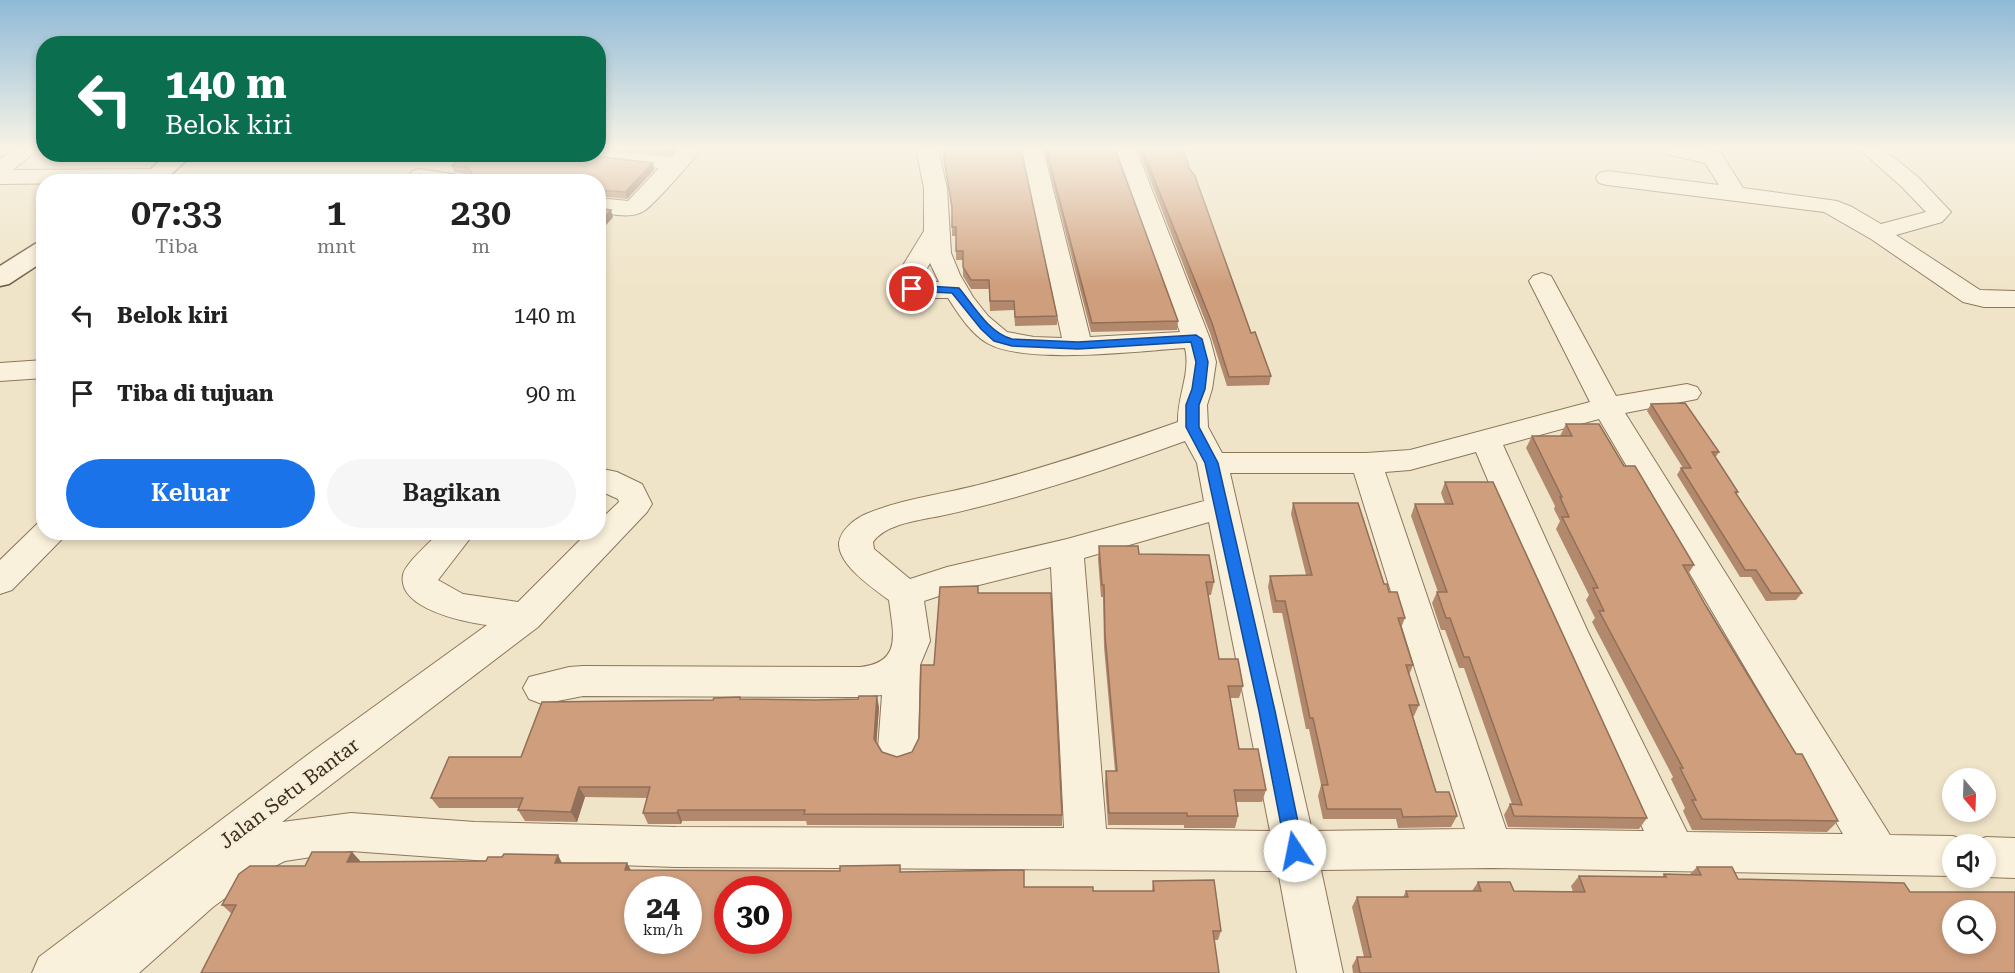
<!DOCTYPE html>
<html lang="id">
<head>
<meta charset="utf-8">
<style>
  body { margin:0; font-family:"Roboto Serif",serif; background:#f6f6f6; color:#222; height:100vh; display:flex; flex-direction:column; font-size:22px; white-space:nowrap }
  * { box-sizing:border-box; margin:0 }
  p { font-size:20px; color:#767676 }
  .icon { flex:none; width:33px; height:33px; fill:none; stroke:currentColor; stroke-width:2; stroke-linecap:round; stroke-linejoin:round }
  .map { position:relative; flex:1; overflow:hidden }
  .side { position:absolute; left:36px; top:174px; width:570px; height:366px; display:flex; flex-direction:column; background:#fff; border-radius:24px; box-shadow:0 3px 9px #0003 }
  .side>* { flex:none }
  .hud { position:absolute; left:36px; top:36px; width:570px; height:126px; border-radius:24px; box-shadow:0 3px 9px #0003; background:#0b6e4f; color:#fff; overflow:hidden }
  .needle { width:39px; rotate:161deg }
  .tools { position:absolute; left:1942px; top:768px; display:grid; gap:12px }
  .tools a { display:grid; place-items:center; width:54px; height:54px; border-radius:50%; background:#fff; box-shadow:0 3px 9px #0003; font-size:30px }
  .speed { position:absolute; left:624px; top:876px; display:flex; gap:12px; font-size:30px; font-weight:700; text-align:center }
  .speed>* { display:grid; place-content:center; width:78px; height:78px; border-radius:50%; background:#fff; box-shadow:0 3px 9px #0003; line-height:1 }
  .speed small { font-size:15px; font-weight:400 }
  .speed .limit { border:9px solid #d22; background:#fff; color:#111 }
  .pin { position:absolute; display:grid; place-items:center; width:51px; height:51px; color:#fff; margin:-26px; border:3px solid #fff; border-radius:50%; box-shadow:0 2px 6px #0007 }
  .me { position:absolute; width:66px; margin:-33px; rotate:349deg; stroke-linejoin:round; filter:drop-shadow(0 0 4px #0008) }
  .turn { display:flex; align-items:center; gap:21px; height:126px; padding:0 30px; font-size:27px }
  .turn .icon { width:78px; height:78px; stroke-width:2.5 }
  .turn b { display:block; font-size:42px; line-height:51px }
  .eta { display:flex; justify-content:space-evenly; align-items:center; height:102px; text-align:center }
  .eta b { font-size:36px; font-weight:600; line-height:42px }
  .primary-button { display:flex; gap:12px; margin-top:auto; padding:12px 30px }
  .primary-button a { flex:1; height:69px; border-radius:36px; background:#1a73e8; color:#fff; font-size:24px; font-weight:600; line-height:69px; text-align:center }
  .primary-button a+a { background:#f6f6f6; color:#222 }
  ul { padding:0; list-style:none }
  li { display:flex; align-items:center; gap:18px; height:78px; padding:0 30px }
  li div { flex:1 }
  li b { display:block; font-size:22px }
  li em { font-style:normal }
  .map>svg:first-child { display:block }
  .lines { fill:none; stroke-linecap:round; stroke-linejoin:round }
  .minor-casing { stroke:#8d765c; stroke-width:2 }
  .secondary-casing { stroke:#6f573f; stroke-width:3 }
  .minor { fill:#faf1dc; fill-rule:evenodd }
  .secondary { fill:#faf1dc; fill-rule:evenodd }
  .wall { fill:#b2896c }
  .shaded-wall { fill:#916f58 }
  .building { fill:#cf9f7d; stroke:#916f58; stroke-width:1.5; fill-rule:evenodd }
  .route { fill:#1a73e8; stroke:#114b97; stroke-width:1.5 }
  .labels { text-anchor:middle; stroke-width:4.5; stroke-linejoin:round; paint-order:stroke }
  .near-street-label { font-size:20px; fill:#3d2e20; stroke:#f7eed8 }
</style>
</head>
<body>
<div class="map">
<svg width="2015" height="973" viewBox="0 0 2015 973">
  <rect width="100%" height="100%" fill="#f0e4c8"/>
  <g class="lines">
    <defs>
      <path id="minor" d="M14,149H38L13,170L156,169L164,171L167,176L161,182L0,184V159Z
        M598,149L671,157L678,149H701C694,159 655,204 644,211C631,219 613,214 598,212V198L628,201L659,168L588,160L580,159L578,154H598Z
        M916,149H938L947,188L951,253L960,275L973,297L988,316L1007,332L1034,337L1062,338L1021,149H1043L1090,337L1180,332L1114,149H1136L1210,339L1216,362L1212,389L1207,405L1208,427L1222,453H1366L1410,450L1590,402L1529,281L1533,276L1542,273L1551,276L1616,396L1687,384L1697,387L1701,393L1697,399L1625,413L1890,835L1953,836L1968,842L1969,844H1953V876L1492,868L1321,870L1343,973H1297L1278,871L676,867L475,860L351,851L285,861L255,876L213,907L139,973H32L39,957L314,750L487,625C465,622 397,609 403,575C405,563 431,542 439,532H475L438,580L463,594L518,602L588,532H598V522L619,502L618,499L598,490V468L617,472L642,484L652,504L647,512L538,627L282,822L351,813L475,822L676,827L1064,828L1051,567L951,592L924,601L930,641L920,665L918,749L912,761L898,766L884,761L878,749L882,695L860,697L583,696L542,704L529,699L523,688L529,677L569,667L583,666L860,667C903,662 893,633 889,600C874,589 838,565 839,543C841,529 855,519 866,514C904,498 946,494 986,483C1051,466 1115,444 1178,422C1177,396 1191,374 1185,348C1139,351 1024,365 987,343C970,333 958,313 948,298H918L899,290L894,280L924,231V188ZM930,263L939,282L920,281ZM1599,419L1843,834L1687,832L1588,632L1503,445ZM1185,441L1197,463L1204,501L1067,539L947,567L910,579L874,549L873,542C885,524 920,520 940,516C1024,498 1105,470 1185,441ZM1476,452L1552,632L1644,831L1506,829L1385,472L1410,470ZM1230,473H1354L1465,829L1312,831ZM1209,522L1270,831L1106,829L1084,558Z
        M1664,149H1702L1721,153L1743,188L1837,201L1852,207L1881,224L1926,212L1902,187L1859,149H1883L1918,177L1951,212L1942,222L1896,235L1980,290L2015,291V307H1984L1963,302L1871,239L1824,212L1607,185L1599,183L1596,178L1599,173L1607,171L1719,185L1705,163L1667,154Z
        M420,169L471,177L474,182L412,181L409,176L412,171Z
        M44,360V378L0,381V363Z
        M44,522V532H65L61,540L12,590L0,594V560L37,524Z
        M1986,837L2015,838V878L1986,877V844H1970Z"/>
      <path id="secondary" d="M167,154H193L163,182H137Z
        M44,241V261L9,284L0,286V266L35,244Z"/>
    </defs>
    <use href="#minor" class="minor-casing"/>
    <use href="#secondary" class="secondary-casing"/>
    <use href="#minor" class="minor"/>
    <use href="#secondary" class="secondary"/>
  </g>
  <path class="wall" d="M617,149H676L670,155Z
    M944,149L1057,316V325L1015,326L1014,310L990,311L989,289H971L963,276V260H956V236H952V212L945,168Z
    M1044,149H1115L1178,321L1177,330L1091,332Z
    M1138,149H1183L1251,333L1271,376L1269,385L1227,386L1210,333Z
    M653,163L654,170L627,199L598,196V182L472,177L471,175L454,172L452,166Z
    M598,208L613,217L606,225L598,224Z
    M1651,404L1719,452L1715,458L1738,492L1736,495L1802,593L1796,600L1766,601L1751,577H1740L1677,475L1681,468H1683L1647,411Z
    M1566,424L1624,466L1694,565L1688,574L1706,606L1796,754L1838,821L1827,832L1692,830L1683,811L1685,808L1671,779L1673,777L1592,622L1595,618L1586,600L1589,595L1556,529L1560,521L1554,509L1555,506L1526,448L1532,436H1560Z
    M1445,482L1647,818L1639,829L1508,827L1504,815L1510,804H1512L1464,668H1459L1445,630H1441L1432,603L1437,592H1438L1411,516L1415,504H1445L1441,493Z
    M1293,503L1384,584L1405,618L1401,628L1413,665L1409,675L1419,705L1414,716H1413L1436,792L1457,816L1451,827L1398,828L1396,819H1323L1318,796L1321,785L1309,729H1306L1282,613H1273L1268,587L1270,576L1306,575L1291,514Z
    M1099,546L1139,554L1214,582L1211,595H1208L1219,659L1243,686L1239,698H1230L1239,749L1266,790L1262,802H1236L1238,816L1235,828H1184V825H1108L1105,783L1106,771H1115L1104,647L1103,597H1101L1098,559Z
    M978,593L1062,815V826L807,825L806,821H682L681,824H648L643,813L647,798L585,797L577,822L525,821L518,810L519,808H439L431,798L521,757L713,700L740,697L741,699L879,707L876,743L882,752L897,757L912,752L919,738L934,665Z
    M352,852L361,862L627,863L631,870L840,871L900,865L901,872L1024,887L1093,891H1152L1153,881L1221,931L1218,940H1215L232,914L222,905L305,866Z
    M1697,867L1738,879L1910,892L2015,973H1353L1352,966L1357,957H1364L1352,907L1357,897H1403L1406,891H1472L1478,882L1514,891L1573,892L1571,886L1579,876L1662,877L1664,874H1690Z"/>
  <path class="shaded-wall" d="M669,149H676L670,155Z
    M653,163L654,170L627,199L625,192Z
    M611,210L613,217L606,225L604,218Z
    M877,696L879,707L876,750L874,739Z
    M579,787L585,797L577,822L571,812Z
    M678,810L682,821L681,824L677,813Z
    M352,852L361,862H347Z
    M558,855L563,865L555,863Z
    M627,863L632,873L625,870Z"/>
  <path class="building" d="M944,149H1021L1057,316L1015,317L1014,301H990L989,280H971L963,267V251H956V227H952V206L944,159Z
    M1046,149H1115L1178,321L1092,323Z
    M1142,149H1183L1189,168L1195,176L1251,333L1255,332L1271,376L1229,377L1212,323Z
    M465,154H578L653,163L625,192L598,190V182H431L437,177H473L469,168L452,166Z
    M598,208L611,210L604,218L598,217Z
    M1685,403L1719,452H1712L1738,492H1735L1802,593H1771L1756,570H1745L1681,468H1691L1651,404Z
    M1566,424H1599L1624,466H1635L1694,565H1683L1706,606L1796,754H1802L1838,821L1702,819L1692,800H1696L1680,768H1683L1599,611H1604L1593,588H1598L1562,517H1569L1560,497H1562L1532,436H1572Z
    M1445,482H1493L1647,818L1514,816L1510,804L1522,805L1469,657H1464L1450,618H1446L1437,592H1447L1415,504H1453Z
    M1293,503H1358L1384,584H1387L1389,592H1397L1405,618H1398L1413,665H1406L1419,705H1409L1436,792H1449L1457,816L1403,817L1401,809H1327L1322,785H1328L1313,718H1310L1285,601H1276L1270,576L1312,575Z
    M1099,546H1138L1139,554L1209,555L1214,582H1206L1219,659H1238L1243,686H1228L1239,749H1258L1266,790H1234L1238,816H1187V813H1109L1106,771H1117L1105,635L1104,585H1102Z
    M978,586V593H1051L1062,815L804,814L805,810H678L677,813H643L650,787H579L571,812L518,810L523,798H431L449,757H521L542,702L713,700L714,698L740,697V699L816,700L858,699L859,696H877L874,739L882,752L897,757L912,752L919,738L921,665H934L940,587Z
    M312,852H352L347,862L486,861L488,857H502L504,854L558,855L555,863H627L625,870L840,871V866L900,865V872L1024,870V887H1093V891H1154L1153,881L1214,880L1221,931H1213L1219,973H201L236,905H222L239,874L250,866H305ZM638,890H688V940H638ZM728,890H778V940H728Z
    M1697,867H1732L1738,879L1904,883L1910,892H2015V973H1360L1357,957H1371L1357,897H1408L1406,891H1481L1478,882H1510L1514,891L1585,892L1579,876L1666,877L1664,874L1701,875ZM1953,910H1986V944H1953Z"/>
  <linearGradient id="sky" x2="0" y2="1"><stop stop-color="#8fbad6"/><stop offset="0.52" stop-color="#f8f3e6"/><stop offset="1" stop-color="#f8f3e6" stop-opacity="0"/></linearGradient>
  <rect width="2015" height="285" fill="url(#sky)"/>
  <path class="route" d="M912,285L959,288C974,306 989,333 1012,339L1078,342L1196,335L1202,339L1208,362L1205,389L1199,405V427L1218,463L1275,711L1304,851L1302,857L1295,860L1289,857L1286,851L1259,711L1205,463L1186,427V405L1192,389L1196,362L1191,342L1078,349L1012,346L994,341L981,329L952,293L908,291V286Z"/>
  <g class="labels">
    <g class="near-street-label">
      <text transform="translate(289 793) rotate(-37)" y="7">Jalan Setu Bantar</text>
    </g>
  </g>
</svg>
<div class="tools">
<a><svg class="needle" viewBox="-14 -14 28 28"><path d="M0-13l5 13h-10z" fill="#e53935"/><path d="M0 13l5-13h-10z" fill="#767676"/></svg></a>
<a><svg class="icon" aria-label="sound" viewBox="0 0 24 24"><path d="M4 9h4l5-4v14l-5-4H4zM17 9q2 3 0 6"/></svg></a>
<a><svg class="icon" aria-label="search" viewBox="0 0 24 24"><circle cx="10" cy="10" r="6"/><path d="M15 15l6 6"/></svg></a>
</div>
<div class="speed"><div>24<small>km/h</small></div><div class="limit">30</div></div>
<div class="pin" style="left:912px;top:289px;background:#d93025"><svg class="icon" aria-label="arrive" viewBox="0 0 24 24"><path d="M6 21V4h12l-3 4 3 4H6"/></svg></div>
<svg class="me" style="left:1295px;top:851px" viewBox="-20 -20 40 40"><circle r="19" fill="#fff"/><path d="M0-13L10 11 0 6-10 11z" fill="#1a73e8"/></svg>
<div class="hud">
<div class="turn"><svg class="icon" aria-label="left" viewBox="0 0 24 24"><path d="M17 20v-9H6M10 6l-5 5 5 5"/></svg><div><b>140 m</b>Belok kiri</div></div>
</div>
<section class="side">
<div class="eta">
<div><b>07:33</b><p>Tiba</p></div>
<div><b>1</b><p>mnt</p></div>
<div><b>230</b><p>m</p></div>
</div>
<ul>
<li><svg class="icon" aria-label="left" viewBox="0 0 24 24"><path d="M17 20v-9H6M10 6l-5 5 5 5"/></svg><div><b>Belok kiri</b></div><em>140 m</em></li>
<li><svg class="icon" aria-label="arrive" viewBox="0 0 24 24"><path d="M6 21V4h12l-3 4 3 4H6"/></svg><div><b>Tiba di tujuan</b></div><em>90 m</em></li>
</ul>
<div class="primary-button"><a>Keluar</a><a>Bagikan</a></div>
</section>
</div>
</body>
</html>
